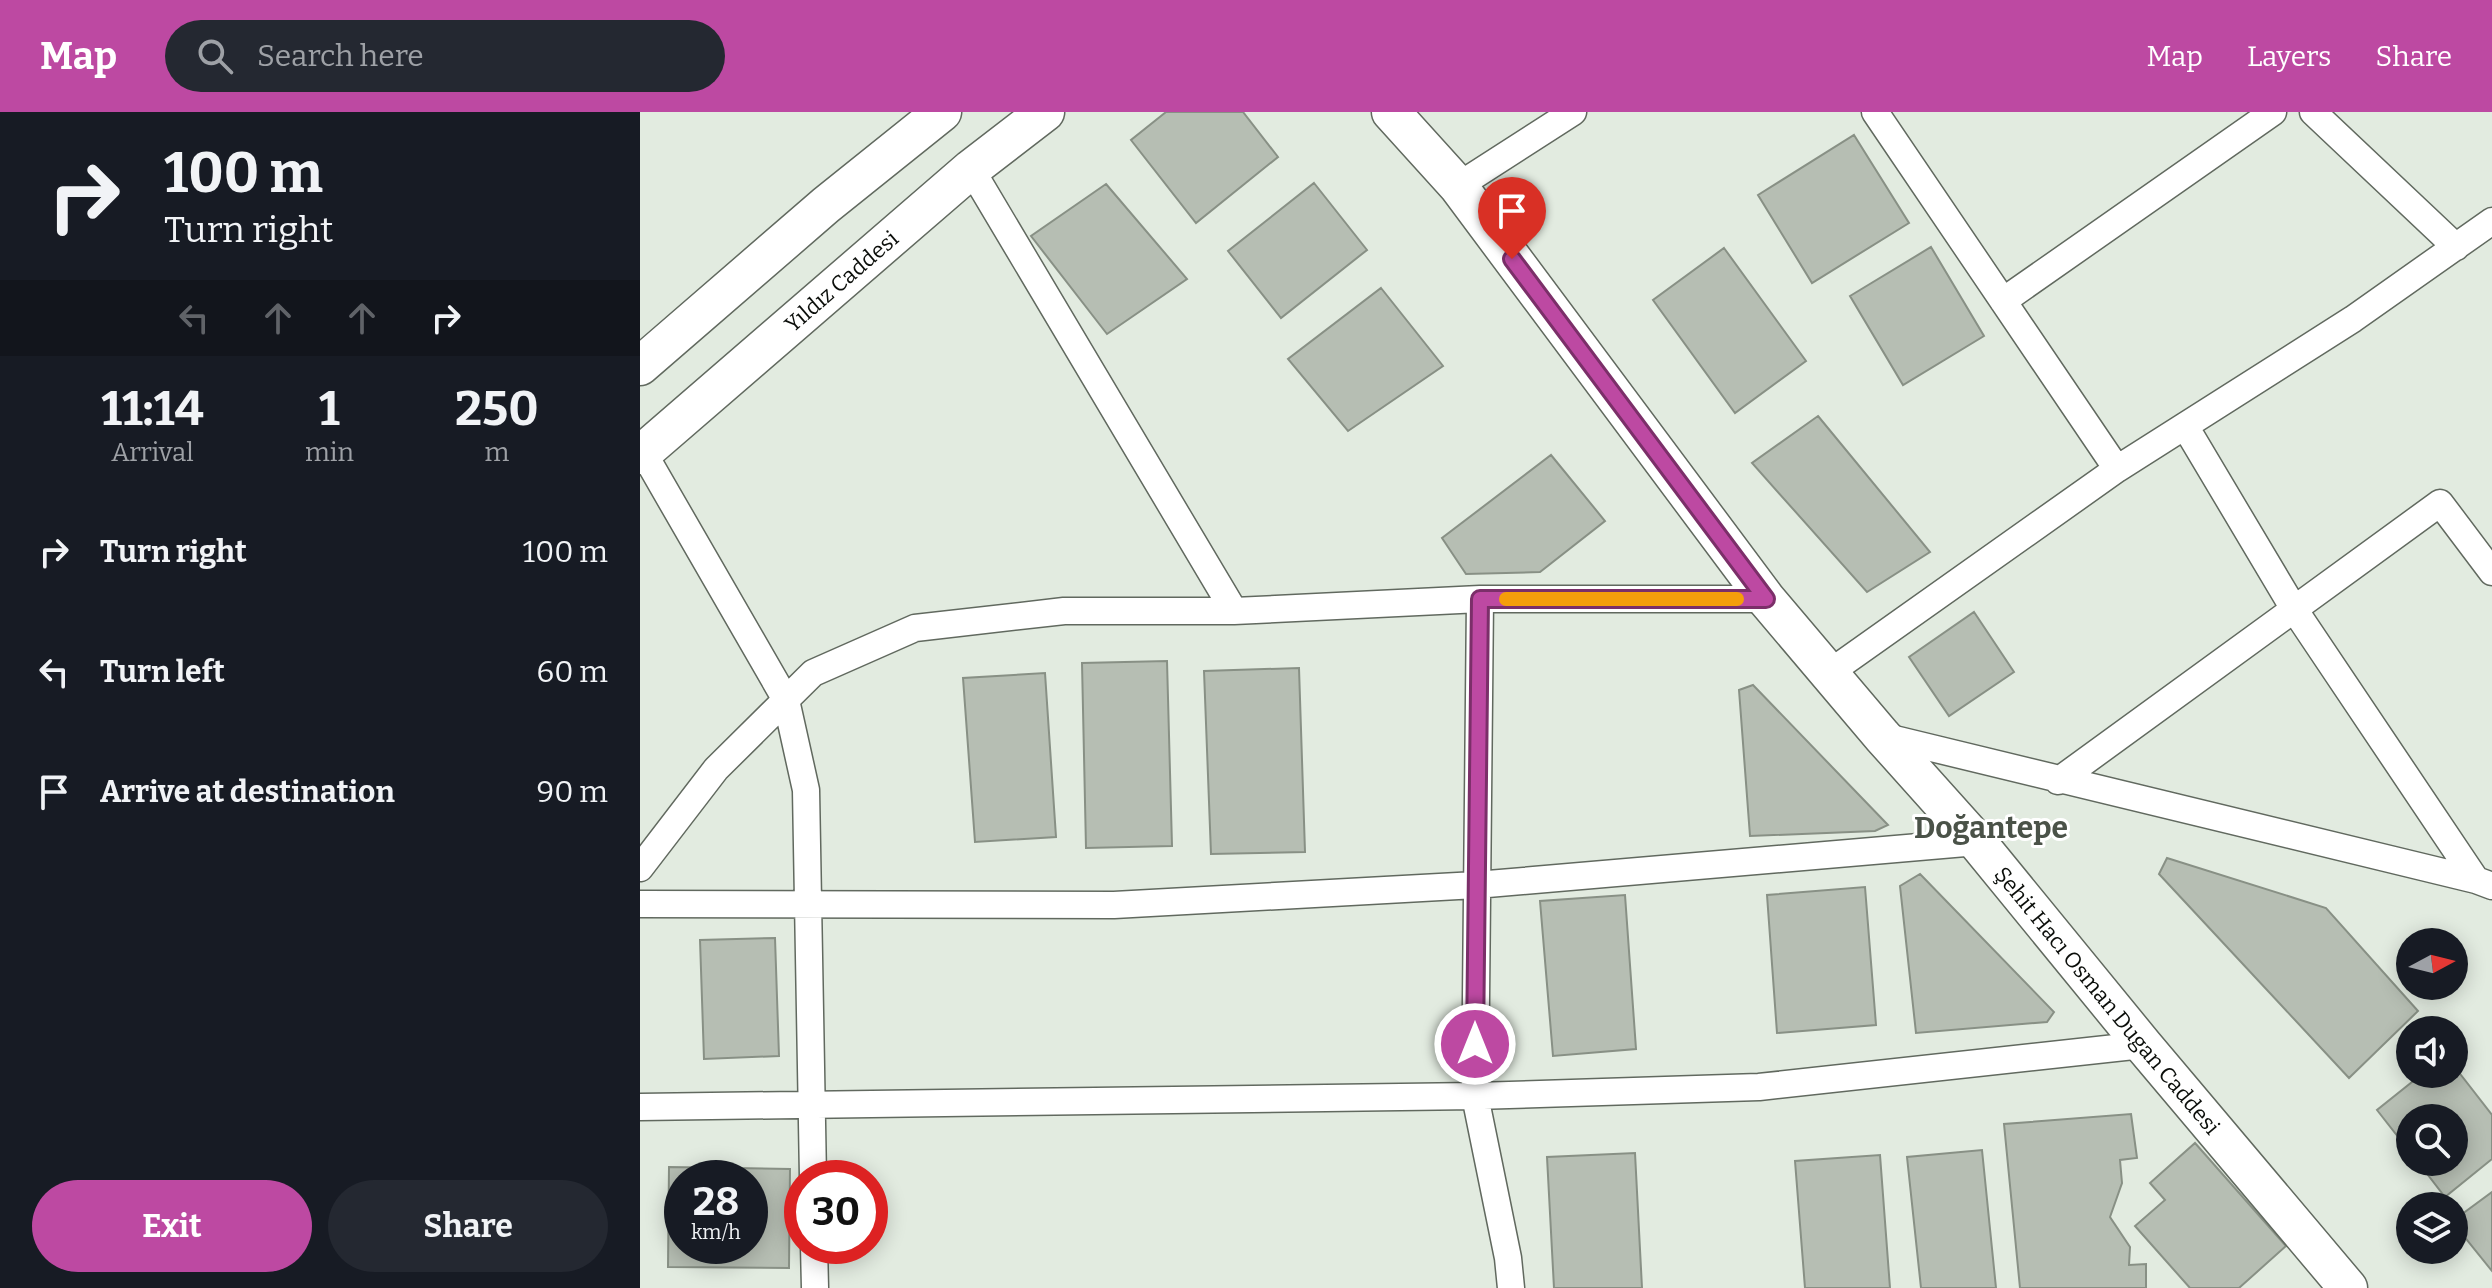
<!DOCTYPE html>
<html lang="en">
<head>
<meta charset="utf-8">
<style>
  body { margin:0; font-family:Bitter,serif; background:#242831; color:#f1f3f6; height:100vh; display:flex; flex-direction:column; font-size:30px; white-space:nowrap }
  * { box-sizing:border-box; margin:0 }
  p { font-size:26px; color:#9ea1a6 }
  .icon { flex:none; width:44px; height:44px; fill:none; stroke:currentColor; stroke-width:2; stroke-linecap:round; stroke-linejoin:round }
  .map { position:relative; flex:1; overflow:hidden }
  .panel { display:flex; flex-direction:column; background:#171b24; width:640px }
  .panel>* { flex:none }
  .guide { background:#171b24; color:#f1f3f6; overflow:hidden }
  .needle { width:52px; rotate:83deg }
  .controls { position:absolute; left:1756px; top:816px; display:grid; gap:16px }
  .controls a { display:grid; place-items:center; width:72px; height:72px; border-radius:50%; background:#171b24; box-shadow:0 4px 20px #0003; font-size:40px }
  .speed { position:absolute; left:24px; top:1048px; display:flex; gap:16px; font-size:40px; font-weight:700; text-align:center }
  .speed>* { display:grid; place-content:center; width:104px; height:104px; border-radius:50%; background:#171b24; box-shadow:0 4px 20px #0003; line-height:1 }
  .speed small { font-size:20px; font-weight:400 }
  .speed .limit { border:12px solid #d22; background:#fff; color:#111 }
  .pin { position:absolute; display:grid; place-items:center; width:68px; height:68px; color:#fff; margin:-82px -34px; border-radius:50% 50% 50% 0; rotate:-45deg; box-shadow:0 0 8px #0007 }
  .pin .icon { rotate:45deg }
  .me { position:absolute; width:88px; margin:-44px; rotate:0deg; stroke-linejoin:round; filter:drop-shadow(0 0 6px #0008) }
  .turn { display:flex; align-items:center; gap:28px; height:168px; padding:0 32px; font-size:36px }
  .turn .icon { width:104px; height:104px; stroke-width:2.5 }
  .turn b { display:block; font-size:56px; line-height:68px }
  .lanes { display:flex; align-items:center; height:76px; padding:0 32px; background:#0003; justify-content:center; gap:40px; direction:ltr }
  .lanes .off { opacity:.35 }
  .eta { display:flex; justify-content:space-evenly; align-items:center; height:136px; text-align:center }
  .eta b { font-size:48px; font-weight:700; line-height:56px }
  .primary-button { display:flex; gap:16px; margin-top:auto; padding:16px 32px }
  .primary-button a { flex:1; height:92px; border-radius:48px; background:#bd49a2; color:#fff; font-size:32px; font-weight:700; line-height:92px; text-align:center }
  .primary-button a+a { background:#242831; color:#f1f3f6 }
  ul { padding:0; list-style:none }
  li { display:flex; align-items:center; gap:24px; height:120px; padding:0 32px }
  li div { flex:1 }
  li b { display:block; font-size:30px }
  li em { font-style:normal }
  header { display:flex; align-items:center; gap:48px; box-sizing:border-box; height:112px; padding:0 40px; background:#bd49a2; color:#fff }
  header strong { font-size:38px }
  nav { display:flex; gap:44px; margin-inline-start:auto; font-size:28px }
  .search { width:560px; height:72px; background:#242831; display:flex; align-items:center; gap:20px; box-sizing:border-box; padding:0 28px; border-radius:44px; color:#9ea1a6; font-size:30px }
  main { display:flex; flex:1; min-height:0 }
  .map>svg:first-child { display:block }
  .building { fill:#b6beb3; stroke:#889085; stroke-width:2; fill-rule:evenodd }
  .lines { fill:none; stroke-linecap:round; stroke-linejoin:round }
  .minor-casing { stroke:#61695f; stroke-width:29 }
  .secondary-casing { stroke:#61695f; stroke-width:41 }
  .minor { stroke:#fff; stroke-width:26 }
  .secondary { stroke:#fff; stroke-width:38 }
  .route-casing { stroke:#7b2f69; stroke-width:20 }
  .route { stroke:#bd49a2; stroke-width:14 }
  .slow { stroke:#f59e0b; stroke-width:14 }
  .labels { text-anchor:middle; stroke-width:6; stroke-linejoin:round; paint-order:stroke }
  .street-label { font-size:22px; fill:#0b0e0a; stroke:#fff }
  .district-label { font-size:30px; font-weight:bold; fill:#4a5248; stroke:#fff }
</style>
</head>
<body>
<header>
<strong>Map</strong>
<div class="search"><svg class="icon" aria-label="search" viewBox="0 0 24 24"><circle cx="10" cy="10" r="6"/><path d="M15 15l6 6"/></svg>Search here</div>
<nav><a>Map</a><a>Layers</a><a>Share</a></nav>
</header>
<main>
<section class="panel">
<div class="guide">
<div class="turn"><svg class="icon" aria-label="right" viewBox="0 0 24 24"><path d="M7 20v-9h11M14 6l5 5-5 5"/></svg><div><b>100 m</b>Turn right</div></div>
<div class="lanes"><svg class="icon off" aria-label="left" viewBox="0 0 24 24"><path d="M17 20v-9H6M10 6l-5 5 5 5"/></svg><svg class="icon off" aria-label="ahead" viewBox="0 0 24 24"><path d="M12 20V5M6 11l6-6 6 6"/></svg><svg class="icon off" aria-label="ahead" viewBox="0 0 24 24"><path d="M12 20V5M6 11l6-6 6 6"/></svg><svg class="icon" aria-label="right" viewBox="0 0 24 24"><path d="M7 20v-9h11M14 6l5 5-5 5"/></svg></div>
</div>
<div class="eta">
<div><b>11:14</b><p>Arrival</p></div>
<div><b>1</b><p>min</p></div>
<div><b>250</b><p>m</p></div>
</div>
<ul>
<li><svg class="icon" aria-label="right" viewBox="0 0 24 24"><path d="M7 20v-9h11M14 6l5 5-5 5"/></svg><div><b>Turn right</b></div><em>100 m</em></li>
<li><svg class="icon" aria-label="left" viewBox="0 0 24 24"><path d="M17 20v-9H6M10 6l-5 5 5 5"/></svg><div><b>Turn left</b></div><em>60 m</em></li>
<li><svg class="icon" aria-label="arrive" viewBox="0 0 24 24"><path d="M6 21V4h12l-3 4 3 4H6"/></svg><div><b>Arrive at destination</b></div><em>90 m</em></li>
</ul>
<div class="primary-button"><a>Exit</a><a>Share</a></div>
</section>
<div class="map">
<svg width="1852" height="1176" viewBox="0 0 1852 1176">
  <rect width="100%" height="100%" fill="#e2ebe0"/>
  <path class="building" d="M526,0H603L638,45L556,111L491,28Z
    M1214,23L1269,111L1172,171L1118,83Z
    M674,71L727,138L641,206L588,139Z
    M466,72L547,167L467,222L391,124Z
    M1291,135L1344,224L1263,273L1210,184Z
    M1084,136L1166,249L1095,301L1013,188Z
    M741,176L803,254L708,319L648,247Z
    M1178,304L1290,440L1227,480L1112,351Z
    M911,343L965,409L900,460L826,462L802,426Z
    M1334,500L1374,560L1309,604L1269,545Z
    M527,549L532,734L446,736L442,551Z
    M659,556L665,740L571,742L564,559Z
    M405,561L416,725L335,730L323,566Z
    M1113,573L1248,713L1235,719L1110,724L1099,578Z
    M1527,746L1686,796L1778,899L1709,966L1519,762Z
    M1280,762L1414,900L1407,910L1276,921L1260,774Z
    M1225,775L1236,913L1137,921L1127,783Z
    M985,783L996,937L913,944L900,789Z
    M135,826L139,944L64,947L60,828Z
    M1814,954L1852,1003V1047L1805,1085L1778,1050H1814V1006H1770V1040L1737,998L1782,962H1814Z
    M1491,1002L1497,1046L1480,1048L1482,1071L1470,1105L1490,1135L1489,1153L1506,1152V1176H1380L1364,1012Z
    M1555,1031L1646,1134L1599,1176H1550L1495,1114L1525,1088L1510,1071Z
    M1342,1038L1356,1176H1281L1267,1045Z
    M995,1041L1002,1176H914L907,1045Z
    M1240,1043L1250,1176H1165L1155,1049Z
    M29,1055L150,1057L149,1156L28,1155ZM42,1066H110V1134H42Z
    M1852,1080V1159L1814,1112V1108Z"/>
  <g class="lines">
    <defs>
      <path id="minor" d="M1235,0L1477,357
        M1673,0L1816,135
        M331,57L594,499
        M818,74L933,0
        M1363,189L1633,0
        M1545,314L1654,497L1836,768
        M3,340L146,588L166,678L173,1066
        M840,487L835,984L868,1146L871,1176
        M1189,561L1477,357L1713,207L1852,109
        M1242,624L1836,768L1852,774
        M1418,669L1800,391L1852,460
        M0,756L76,657L173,561L275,516L424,499H594L840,487H1126
        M0,792L474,793L836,773L1337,730
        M0,995L835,984L1119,975L1503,933
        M174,1134L175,1176"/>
      <g id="secondary">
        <path id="s1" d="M751,0L818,74L1126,487L1242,624L1337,730L1503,933L1708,1176"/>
        <path d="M0,254L186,93L302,0"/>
        <path id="s2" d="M0,343L331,57L405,0"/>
      </g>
    </defs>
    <use href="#minor" class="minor-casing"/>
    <use href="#secondary" class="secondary-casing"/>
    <use href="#minor" class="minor"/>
    <use href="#secondary" class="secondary"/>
  </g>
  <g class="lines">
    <defs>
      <path id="route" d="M835,932L840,487H1126L872,147"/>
    </defs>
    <use href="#route" class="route-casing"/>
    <use href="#route" class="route"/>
    <path class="slow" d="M866,487H1097"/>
  </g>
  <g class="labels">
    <g class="street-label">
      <text dy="8" stroke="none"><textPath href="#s2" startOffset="266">Yıldız Caddesi</textPath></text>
      <text dy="8" stroke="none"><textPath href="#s1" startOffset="1142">Şehit Hacı Osman Dugan Caddesi</textPath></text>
    </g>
    <g class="district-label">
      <text x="1351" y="726">Doğantepe</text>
    </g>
  </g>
</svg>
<div class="controls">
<a><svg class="needle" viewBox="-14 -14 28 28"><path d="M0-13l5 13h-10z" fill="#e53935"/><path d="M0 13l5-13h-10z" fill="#9ea1a6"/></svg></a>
<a><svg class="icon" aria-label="sound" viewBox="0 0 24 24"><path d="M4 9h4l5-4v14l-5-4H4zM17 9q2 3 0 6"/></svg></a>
<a><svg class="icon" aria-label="search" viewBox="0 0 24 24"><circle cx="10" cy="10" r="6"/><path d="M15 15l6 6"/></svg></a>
<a><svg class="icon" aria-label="layers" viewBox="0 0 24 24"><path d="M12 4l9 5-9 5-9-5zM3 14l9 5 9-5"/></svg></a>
</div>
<div class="speed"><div>28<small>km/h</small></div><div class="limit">30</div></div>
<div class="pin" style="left:872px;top:147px;background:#d93025"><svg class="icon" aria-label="arrive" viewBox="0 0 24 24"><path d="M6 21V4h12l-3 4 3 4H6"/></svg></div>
<svg class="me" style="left:835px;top:932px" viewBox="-20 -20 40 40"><circle r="17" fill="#bd49a2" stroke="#fff" stroke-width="3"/><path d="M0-11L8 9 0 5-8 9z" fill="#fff"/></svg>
</div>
</main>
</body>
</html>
